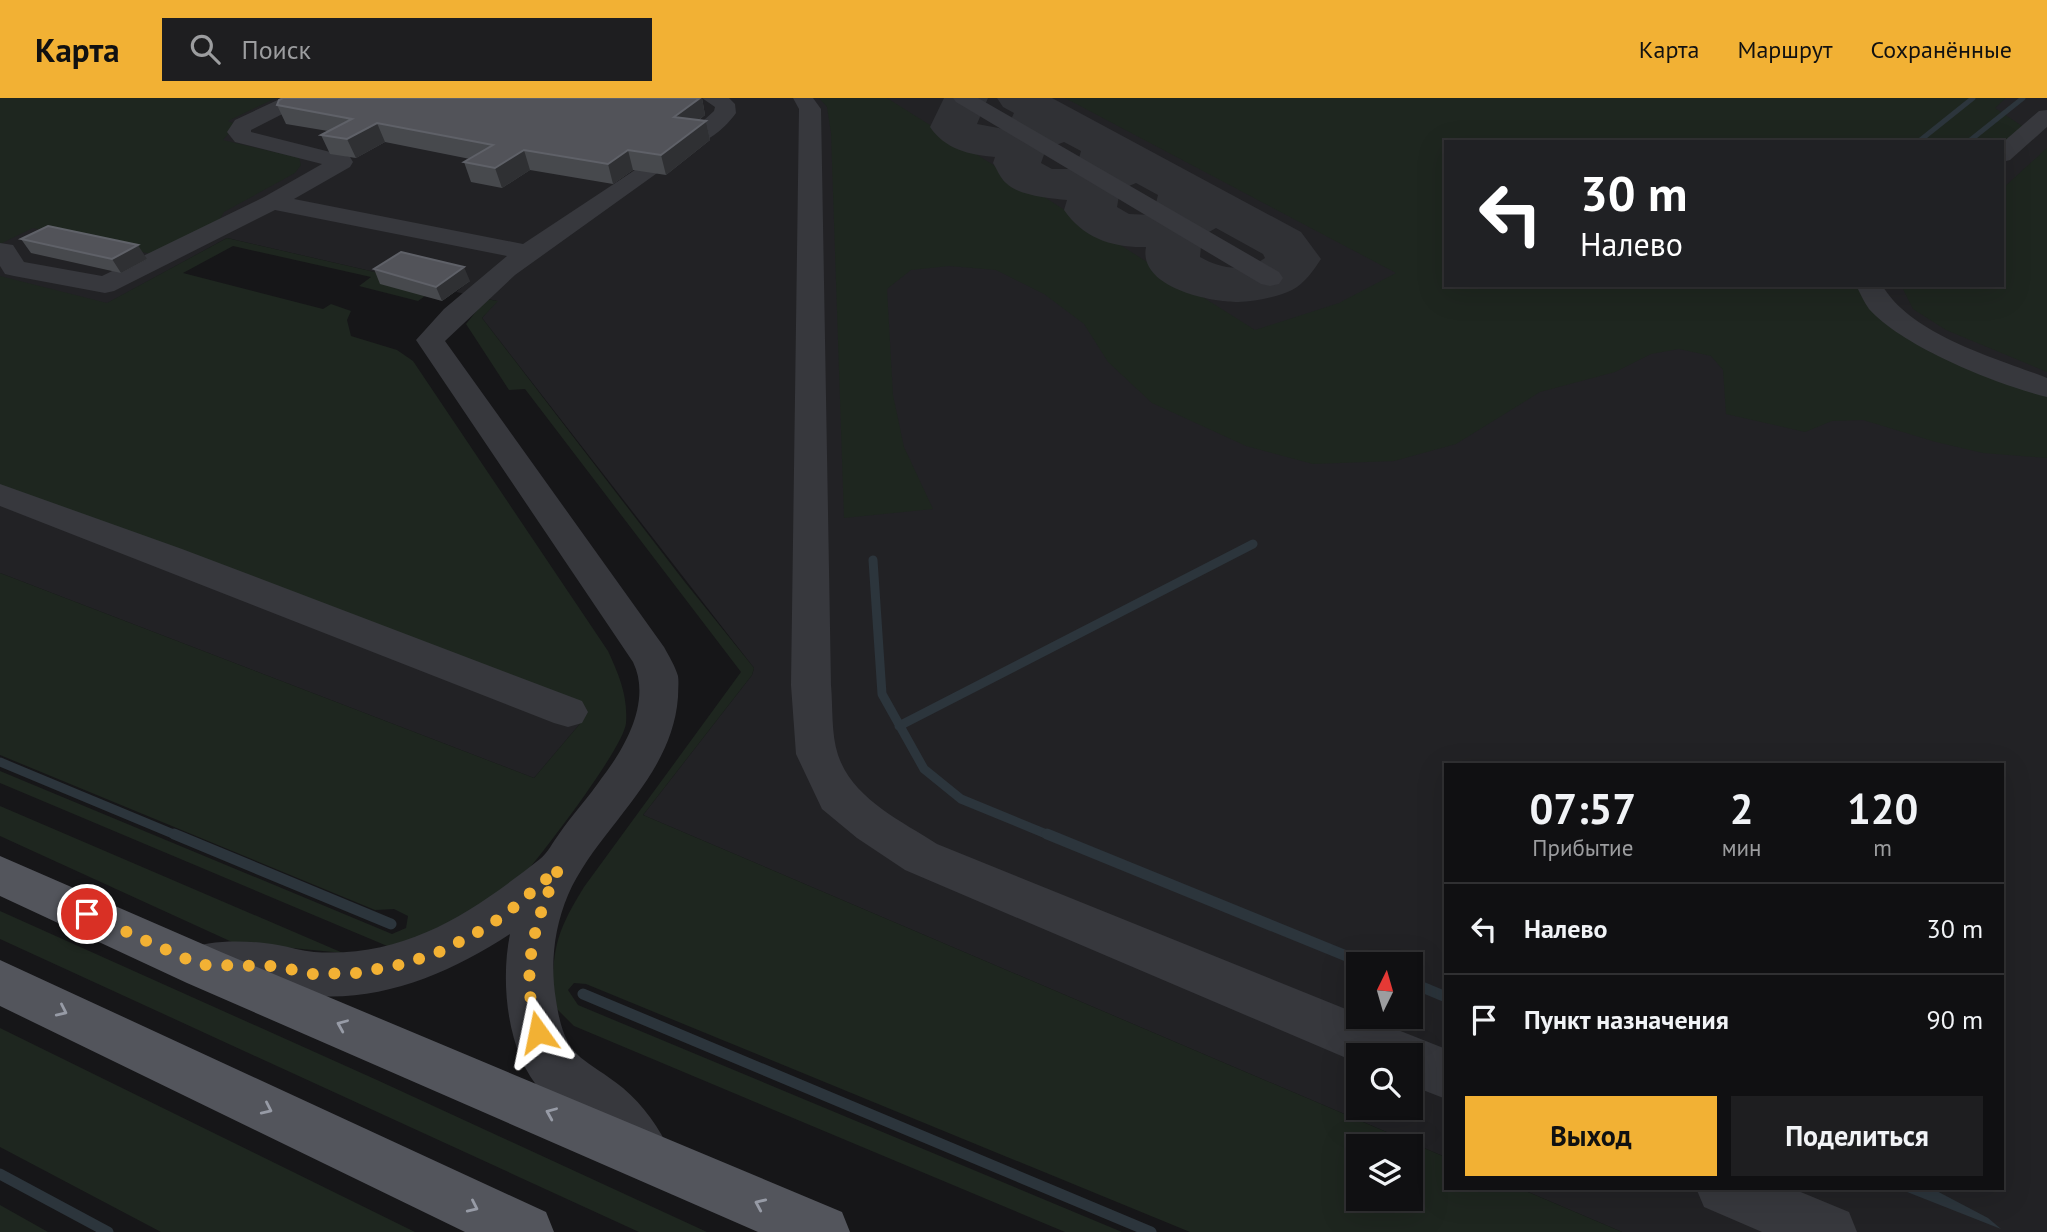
<!DOCTYPE html>
<html lang="ru">
<head>
<meta charset="utf-8">
<style>
  body { margin:0; font-family:"PT Sans",sans-serif; background:#1e1e20; color:#f1f3f6; height:100vh; display:flex; flex-direction:column; font-size:26px; white-space:nowrap }
  * { box-sizing:border-box; margin:0 }
  p { font-size:23px; color:#9c9d9f }
  .icon { flex:none; width:38px; height:38px; fill:none; stroke:currentColor; stroke-width:2; stroke-linecap:round; stroke-linejoin:round }
  .map { position:relative; flex:1; overflow:hidden }
  .side { position:absolute; left:1444px; top:665px; width:560px; height:427px; display:flex; flex-direction:column; background:#101012; border-radius:0px; box-shadow:0 7px 28px #0002,0 0 0 2px #303032 }
  .side>* { flex:none }
  .top-card { position:absolute; left:1444px; top:42px; width:560px; height:147px; border-radius:0px; box-shadow:0 7px 28px #0002,0 0 0 2px #303032; background:#202124; color:#fff; overflow:hidden }
  .needle { width:46px; rotate:5deg }
  .controls { position:absolute; left:1346px; top:854px; display:grid; gap:14px }
  .controls a { display:grid; place-items:center; width:77px; height:77px; border-radius:0px; background:#101012; box-shadow:0 7px 28px #0002,0 0 0 2px #303032; font-size:35px }
  .pin { position:absolute; display:grid; place-items:center; width:60px; height:60px; color:#fff; margin:-30px; border:4px solid #fff; border-radius:50%; box-shadow:0 2px 7px #0007 }
  .me { position:absolute; width:77px; margin:-38px; rotate:348deg; stroke-linejoin:round; filter:drop-shadow(0 0 5px #0008) }
  .turn { display:flex; align-items:center; gap:24px; height:147px; padding:0 21px; font-size:32px }
  .turn .icon { width:91px; height:91px; stroke-width:2.5 }
  .turn b { display:block; font-size:49px; line-height:60px }
  .eta { display:flex; justify-content:space-evenly; align-items:center; height:119px; text-align:center }
  .eta b { font-size:42px; font-weight:700; line-height:49px }
  .primary-button { display:flex; gap:14px; margin-top:auto; padding:14px 21px }
  .primary-button a { flex:1; height:80px; border-radius:0px; background:#f2b134; color:#111; font-size:28px; font-weight:700; line-height:80px; text-align:center }
  .primary-button a+a { background:#1e1e20; color:#f1f3f6 }
  ul { padding:0; list-style:none }
  li { display:flex; align-items:center; gap:21px; height:91px; padding:0 21px; border-top:2px solid #303032 }
  li div { flex:1 }
  li b { display:block; font-size:26px }
  li em { font-style:normal }
  header { display:flex; align-items:center; gap:42px; box-sizing:border-box; height:98px; padding:0 35px; background:#f2b134; color:#111 }
  header strong { font-size:33px }
  nav { display:flex; gap:38px; margin-inline-start:auto; font-size:24px }
  .search { width:490px; height:63px; background:#1e1e20; display:flex; align-items:center; gap:18px; box-sizing:border-box; padding:0 24px; border-radius:0px; color:#9c9d9f; font-size:26px }
  .map>svg:first-child { display:block }
  .built { fill:#222225; fill-rule:evenodd }
  .green { fill:#1e261f; fill-rule:evenodd }
  .water { fill:#2c353c }
  .lines { fill:none; stroke-linecap:round; stroke-linejoin:round }
  .stream-far2 { stroke:#2c353c; stroke-width:5 }
  .stream-far1 { stroke:#2c353c; stroke-width:9 }
  .stream { stroke:#2c353c; stroke-width:11 }
  .taxiway { fill:#303135; fill-rule:evenodd }
  .minor { fill:#37383d; fill-rule:evenodd }
  .major { fill:#53555c; fill-rule:evenodd }
  .wall { fill:#47494d }
  .shaded-wall { fill:#2f3033 }
  .building { fill:#525359; stroke:#5f6168; stroke-width:2 }
  .oneway { stroke:#979ba6 }
  .route { stroke:#f2b134; stroke-width:12; stroke-dasharray:0 21.6 }
</style>
</head>
<body>
<header>
<strong>Карта</strong>
<div class="search"><svg class="icon" aria-label="search" viewBox="0 0 24 24"><circle cx="10" cy="10" r="6"/><path d="M15 15l6 6"/></svg>Поиск</div>
<nav><a>Карта</a><a>Маршрут</a><a>Сохранённые</a></nav>
</header>
<div class="map">
<svg width="2047" height="1134" viewBox="0 0 2047 1134">
  <rect width="100%" height="100%" fill="#161618"/>
  <path class="built" d="M0,0H2047V1134H1622L1519,1090H2002V667H1446L1445,1059L643,717L752,577L754,570L482,220L497,203L456,194L469,183L392,178L227,140L108,205L584,621L534,680L0,475ZM1446,44H2002V187H1446ZM1358,866H1410V919H1358ZM1358,957H1410V1010H1358Z"/>
  <path class="green" d="M0,0H276L228,23L241,28L229,35L223,42L299,60L301,67L295,75L224,114L218,124L156,157L33,130L0,146Z
    M819,0H887L1255,232L1339,205L1396,175L1065,0H2006L1995,10L2025,30L2002,51V44H1446V187H1866L1879,213L2047,294V360L1983,355L1936,344L1863,322L1832,323L1805,334L1726,316L1723,272L1711,258L1679,251L1651,256L1615,274L1540,294L1456,346L1394,363L1313,366L1246,348L1152,305L1108,264L1084,226L1044,196L996,172L949,168L911,172L887,191L893,297L904,349L933,411L844,420L831,35L827,9Z
    M2047,50V274L1946,232L1913,211L1901,187H2002V91Z
    M227,140L392,178L425,198L418,203L359,188L371,179L233,148L183,175L323,211L331,206L351,213L347,222L351,238L397,252L413,263L608,553C619,577 628,598 626,625C624,652 517,791 492,812C479,823 413,842 392,850L0,685V673L392,836L406,830L408,818L394,811L375,812L0,657V475L534,680L584,621L0,391V178L107,205Z
    M486,201L498,203L482,220L684,483L754,570L752,577L643,717L1445,1059L1446,1090H1519L1622,1134H1190L586,886L574,885L568,892L578,907L1122,1134H1065L574,928L553,907C552,852 555,836 584,789L741,574L525,291L509,292L466,226ZM1358,1048H1410V1101H1358Z
    M0,708L343,855L232,844L0,738Z
    M0,813L377,982L707,1134H639L0,841Z
    M0,930L415,1134H161L0,1049Z
    M0,1107L48,1134H0Z"/>
  <path class="water" d="M1897,1090H1931L1988,1120L2001,1131Z"/>
  <g class="lines">
    <path class="stream-far2" d="M1918,44L1973,0
      M1968,44L2023,0"/>
    <path class="stream-far1" d="M873,462L882,596L924,671L961,701L1051,738
      M899,628L1253,446
      M0,664L178,738"/>
    <path class="stream" d="M174,736L391,826
      M1047,736L1366,866
      M1410,884L1446,899
      M583,896L1151,1134
      M0,1076L108,1134"/>
    <path class="taxiway" d="M944,0H988L977,26L1004,31L1007,30L1014,15L1003,9L997,0H1052L1301,134L1321,161C1313,173 1305,185 1292,192C1277,199 1255,204 1238,204C1209,204 1138,189 1146,149C1113,150 1083,140 1064,112L1067,102C1049,100 1019,98 1006,85C1000,80 997,71 993,65L995,59C969,57 945,51 930,29ZM1064,44L1081,53L1076,71H1052L1041,65L1046,51ZM1136,85L1158,97L1153,117L1129,116L1117,109L1120,92ZM1216,130L1263,156L1265,160C1245,175 1221,171 1200,159L1202,138Z"/>
    <path class="minor" d="M282,0H309L306,4L251,32V34L350,59L353,64L350,69L294,101L523,146L641,68H657L660,73L515,177L445,243L664,549C669,558 675,568 678,578C679,585 678,592 678,599C672,681 598,729 568,797C554,830 550,867 556,902C565,963 582,957 623,990C643,1007 660,1030 670,1054L662,1073L643,1081C637,1078 628,1076 623,1072C610,1061 602,1043 589,1031C575,1017 556,1009 543,995C507,957 500,885 510,836C452,874 385,903 315,898C297,897 280,890 262,889C235,887 209,892 183,882L176,867L183,852C211,841 248,842 278,847C290,849 302,853 314,854C406,860 471,815 540,761C547,756 553,744 559,736C572,717 588,700 601,681C625,650 652,603 633,564L416,242L444,211L507,158L275,112L114,193L105,195L14,178L5,176L0,168V145L13,147L24,164L102,178L264,99L322,66L235,44L227,34L235,22Z
      M702,0H729L735,6L736,15C726,29 705,49 687,45L684,40L714,13L715,9Z
      M793,0H813L821,11L831,587C833,609 831,636 838,657C853,701 900,722 937,746L1358,916V919H1365L1446,951V1001L1410,987V957H1358V965L905,772L857,740L822,711L796,656L791,587L799,11Z
      M953,0H978L1279,174L1283,180L1279,186L1270,188L1261,186L956,4Z
      M2047,12V29L2010,62L2002,64V45L2039,13Z
      M1856,187H1882C1911,237 1996,260 2047,280V299C1998,287 1903,249 1869,211C1864,204 1860,195 1856,187Z
      M0,386L182,451L582,603L588,614L582,625L568,629L554,625L0,408Z
      M1696,1090H1791L1849,1114L1857,1134H1762L1704,1109Z"/>
    <path class="major" d="M0,758L221,854L842,1114L850,1134H758L187,885L0,798Z
      M0,862L546,1114L554,1134H465L0,908Z"/>
  </g>
  <path class="wall" d="M283,0H702L705,17L699,22L706,23L710,42L666,77L633,72L613,86L530,72L502,90L471,84L464,64L470,61L385,44L356,60L330,56L321,37L328,33L286,26L277,7Z
    M21,141L147,161L121,175L31,155Z
    M374,171L470,183L442,203L380,186Z"/>
  <path class="shaded-wall" d="M700,0H702L705,17L679,37L674,19Z
    M706,23L710,42L666,77L661,57Z
    M377,25L385,44L356,60L347,41Z
    M524,52L530,72L502,90L495,70Z
    M628,52L633,72L613,86L608,66Z
    M138,147L147,161L121,175L112,161Z
    M464,169L470,183L442,203L436,189Z"/>
  <path class="building" d="M283,0H700L674,19L706,23L661,57L628,52L608,66L524,52L495,70L464,64L493,47L377,25L347,41L321,37L352,21L277,7L279,2Z
    M48,128L138,147L112,161L21,141Z
    M401,154L464,169L436,189L374,171Z"/>
  <defs><path id="oneway-chevron" d="M-2-3.5L2.5 0L-2 3.5" fill="none" stroke-width="1.6" stroke-linecap="round" stroke-linejoin="round" transform="scale(1.75)"/></defs>
  <g class="oneway">
    <use href="#oneway-chevron" transform="translate(62 913) rotate(25)"/>
    <use href="#oneway-chevron" transform="translate(342 927) rotate(-157)"/>
    <use href="#oneway-chevron" transform="translate(267 1011) rotate(25)"/>
    <use href="#oneway-chevron" transform="translate(551 1015) rotate(-157)"/>
    <use href="#oneway-chevron" transform="translate(760 1106) rotate(-156)"/>
    <use href="#oneway-chevron" transform="translate(473 1109) rotate(25)"/>
  </g>
  <g class="lines">
    <path class="route" d="M87,816L200,867L274,868L313,876L356,875L403,866L439,854L473,837L505,817L559,770C534,823 519,876 538,934"/>
  </g>
</svg>
<div class="controls">
<a><svg class="needle" viewBox="-14 -14 28 28"><path d="M0-13l5 13h-10z" fill="#e53935"/><path d="M0 13l5-13h-10z" fill="#9c9d9f"/></svg></a>
<a><svg class="icon" aria-label="search" viewBox="0 0 24 24"><circle cx="10" cy="10" r="6"/><path d="M15 15l6 6"/></svg></a>
<a><svg class="icon" aria-label="layers" viewBox="0 0 24 24"><path d="M12 4l9 5-9 5-9-5zM3 14l9 5 9-5"/></svg></a>
</div>
<div class="pin" style="left:87px;top:816px;background:#d93025"><svg class="icon" aria-label="arrive" viewBox="0 0 24 24"><path d="M6 21V4h12l-3 4 3 4H6"/></svg></div>
<svg class="me" style="left:538px;top:934px" viewBox="-20 -20 40 40"><path d="M0-17L14 15 0 8-14 15z" fill="#f2b134" stroke="#fff" stroke-width="4"/></svg>
<div class="top-card">
<div class="turn"><svg class="icon" aria-label="left" viewBox="0 0 24 24"><path d="M17 20v-9H6M10 6l-5 5 5 5"/></svg><div><b>30 m</b>Налево</div></div>
</div>
<section class="side">
<div class="eta">
<div><b>07:57</b><p>Прибытие</p></div>
<div><b>2</b><p>мин</p></div>
<div><b>120</b><p>m</p></div>
</div>
<ul>
<li><svg class="icon" aria-label="left" viewBox="0 0 24 24"><path d="M17 20v-9H6M10 6l-5 5 5 5"/></svg><div><b>Налево</b></div><em>30 m</em></li>
<li><svg class="icon" aria-label="arrive" viewBox="0 0 24 24"><path d="M6 21V4h12l-3 4 3 4H6"/></svg><div><b>Пункт назначения</b></div><em>90 m</em></li>
</ul>
<div class="primary-button"><a>Выход</a><a>Поделиться</a></div>
</section>
</div>
</body>
</html>
